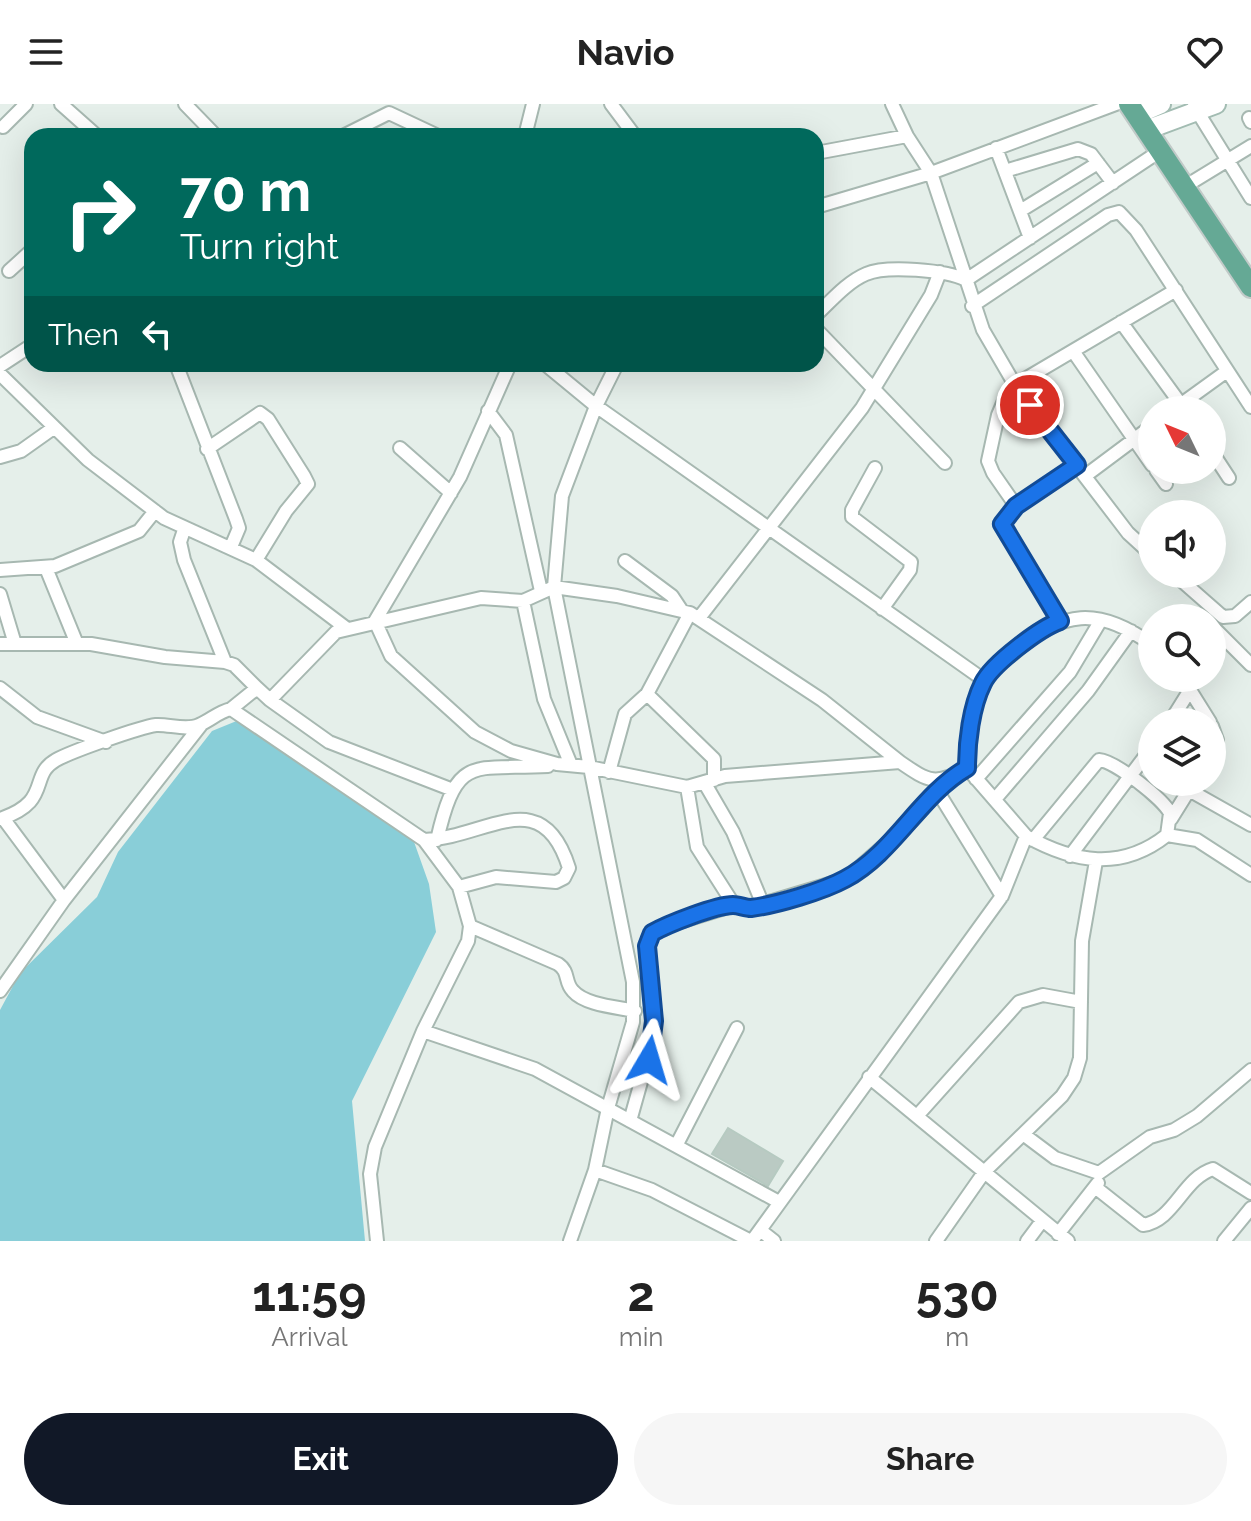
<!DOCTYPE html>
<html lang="en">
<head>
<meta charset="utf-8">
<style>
  body { margin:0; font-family:Raleway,sans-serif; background:#f6f6f6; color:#222; height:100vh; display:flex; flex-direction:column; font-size:30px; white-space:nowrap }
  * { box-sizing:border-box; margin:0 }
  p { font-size:26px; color:#767676 }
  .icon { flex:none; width:44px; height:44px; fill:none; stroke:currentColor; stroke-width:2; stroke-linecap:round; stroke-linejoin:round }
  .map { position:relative; height:1137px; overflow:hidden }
  .sheet { display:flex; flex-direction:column; background:#fff; flex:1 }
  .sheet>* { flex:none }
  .banner { position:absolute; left:24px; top:24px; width:800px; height:244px; border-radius:24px; box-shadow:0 8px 32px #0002; background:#00695c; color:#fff; overflow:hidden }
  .needle { width:52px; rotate:313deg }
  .buttons { position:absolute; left:1138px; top:292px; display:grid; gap:16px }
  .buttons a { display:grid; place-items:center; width:88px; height:88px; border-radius:50%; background:#fff; box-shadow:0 8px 32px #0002; font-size:40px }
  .pin { position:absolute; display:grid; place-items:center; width:68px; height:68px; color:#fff; margin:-34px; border:4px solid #fff; border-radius:50%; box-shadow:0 2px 8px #0007 }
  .me { position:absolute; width:88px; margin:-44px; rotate:7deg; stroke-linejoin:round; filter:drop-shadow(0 0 6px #0008) }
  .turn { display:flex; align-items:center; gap:28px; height:168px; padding:0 24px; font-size:36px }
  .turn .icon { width:104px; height:104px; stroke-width:2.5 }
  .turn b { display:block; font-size:56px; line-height:68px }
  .then { display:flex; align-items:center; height:76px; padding:0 24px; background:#0003; gap:16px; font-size:30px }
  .eta { display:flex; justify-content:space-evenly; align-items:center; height:136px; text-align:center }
  .eta b { font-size:48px; font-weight:700; line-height:56px }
  .button { display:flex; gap:16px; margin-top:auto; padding:16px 24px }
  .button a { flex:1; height:92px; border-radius:48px; background:#111827; color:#fff; font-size:32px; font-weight:700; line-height:92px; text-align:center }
  .button a+a { background:#f6f6f6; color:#222 }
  header { display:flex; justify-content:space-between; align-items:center; height:104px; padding:0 24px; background:#fff; font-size:36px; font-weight:700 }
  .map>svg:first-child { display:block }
  .water { fill:#89ced8 }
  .building { fill:#bacac3; stroke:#b6cac1; stroke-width:2 }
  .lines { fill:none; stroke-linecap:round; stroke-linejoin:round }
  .street-casing { stroke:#a7b8b1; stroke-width:16 }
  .secondary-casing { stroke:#a2bcb2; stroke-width:22 }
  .primary-casing { stroke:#c1cac8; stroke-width:24 }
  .street { stroke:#fff; stroke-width:12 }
  .secondary { stroke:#fff; stroke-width:18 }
  .primary { stroke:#65a995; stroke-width:20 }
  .route-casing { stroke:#114b97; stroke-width:20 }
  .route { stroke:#1a73e8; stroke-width:14 }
</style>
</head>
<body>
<header><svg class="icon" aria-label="menu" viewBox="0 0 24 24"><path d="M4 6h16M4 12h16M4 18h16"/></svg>Navio<svg class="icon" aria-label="heart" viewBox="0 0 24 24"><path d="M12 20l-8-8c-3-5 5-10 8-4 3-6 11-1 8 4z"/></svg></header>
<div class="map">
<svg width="1251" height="1137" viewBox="0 0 1251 1137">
  <rect width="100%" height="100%" fill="#e5efea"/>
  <path class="water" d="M239,616L413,735L429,780L436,828L352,997L365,1137H0V906L20,869L97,793L118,748L212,627Z"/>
  <path class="building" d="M728,1024L783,1057L768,1082L712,1050Z"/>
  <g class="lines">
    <defs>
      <path id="street" d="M61,0L97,32
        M185,0L216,32
        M611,0L635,32
        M892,0L907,32L931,69L983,226L1015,281L1128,429L1152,451
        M1194,2L1251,94
        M1249,14L1251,18
        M3,23L26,0
        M343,32L389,9L438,32
        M525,32L533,0
        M996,44L1030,134
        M816,49L907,32
        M1005,67L1078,45L1091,50L1113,79
        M1184,83L1251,42
        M816,103L931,69L1116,0
        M1020,107L1098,59
        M9,167L32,146
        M972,202L1108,111L1119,108L1136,126L1251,303
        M816,211C831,197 847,178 866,170C886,161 947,166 966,176L1160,47
        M1121,218L1185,306
        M816,225L945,359
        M1073,247L1152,361
        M176,260L236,415L239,424L231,443
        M510,260L460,373L375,517L391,552L475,628L511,647L557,660L589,663L687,683L725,672L900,658C929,678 936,682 967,664
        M545,260L596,302L984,576
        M0,262L32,241
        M0,270L88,356L164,414L256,456L346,524
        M1173,306L1227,267
        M488,307L506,331L541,487
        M400,344L451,389
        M207,345L260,309L268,315L304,372L308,380L286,407L256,456
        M1212,348L1229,374
        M0,353L21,347L52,325
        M875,364L852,406V413L911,458L910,466L882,505
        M1156,366L1166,380
        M1085,372L1152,322
        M1016,402L1077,361
        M184,426L180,438L184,456L225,558
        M625,457L672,492L682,507
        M46,464L77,540
        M0,466L55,462L139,427L155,407
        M1174,470L1223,513L1235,512L1251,498
        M0,490L15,540
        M523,497L544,595L571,661
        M699,514L862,304L931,191L940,168
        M1060,517L1002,420L1016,402L993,369L988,357L998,311L1007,290L1015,281L1176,186
        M1213,523L1251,561
        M0,540H91L165,553L225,558L234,561L257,584
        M0,584L37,613L106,638
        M1190,586L1210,618
        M647,590L714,655V676
        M270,596L329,638L453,686
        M231,605L257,584L270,596L336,528L481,494L523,497L554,483L617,492L690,509L822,596L900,658
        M1170,618L1190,586L1182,574
        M1212,622L1217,636L1212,650
        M609,668L625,610L647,590L690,509
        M976,675L1070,568L1101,516
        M704,678L733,728L763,801
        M687,683L697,743L734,801L749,804L846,775L910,719L951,673
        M1189,686L1251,721
        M938,688L1002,792
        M996,694L1088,587L1131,527
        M3,714L64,796
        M0,715C53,697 28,672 56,656C70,648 140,623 156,621C169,620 186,627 199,621C211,616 218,608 231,605L424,736L459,783L470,822L468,837L423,927L375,1043L370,1070L377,1137
        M1171,715L1194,678
        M1167,731L1197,736L1251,771
        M424,736C486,734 542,677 569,764L564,774L556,778L496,773L459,783
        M437,736C457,649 472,666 548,662
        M1033,736L1099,656C1115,657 1163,695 1170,709L1167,731C1122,767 1074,759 1026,732L967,664C967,638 971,603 983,579C988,567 1004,557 1014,549C1061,506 1099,502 1152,541
        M1070,752L1152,643
        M470,822L558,860C570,868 564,878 573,887C585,901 617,903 635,907
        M0,887L64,796L201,621
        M423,927L535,965L779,1098
        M869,973L1068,1137
        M917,1012L1019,898L1043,891L1081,898
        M630,1017L653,935L648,834L660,824L734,801
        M1023,1030L1055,1054L1099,1069L1150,1033L1174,1026L1197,1012L1251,966
        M676,1042L737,924
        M595,1066L652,1086L751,1137
        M1095,1083L1143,1121C1174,1117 1183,1074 1213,1065L1251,1089
        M760,1126L774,1137
        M1058,1130L1098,1079
        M570,1137L595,1066L608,1004L633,918V878L554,483L562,392L596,302L617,260
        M752,1137L1002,792L1026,732
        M936,1137L985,1067L1062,992L1074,974L1080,954L1082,837L1096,757
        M1027,1137L1042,1117
        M1224,1137L1251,1104"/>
      <path id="secondary" d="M1136,11L1161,0
        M1146,26L1216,0"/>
      <path id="primary" d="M1129,0L1251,183"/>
    </defs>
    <use href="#street" class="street-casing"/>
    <use href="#secondary" class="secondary-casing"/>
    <use href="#primary" class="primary-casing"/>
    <use href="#street" class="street"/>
    <use href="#secondary" class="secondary"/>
    <use href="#primary" class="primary"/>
  </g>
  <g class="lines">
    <defs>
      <path id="route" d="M649,956L654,917L647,842L652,829C668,820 716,801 733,801C739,801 745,804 751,804C776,801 823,787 845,775C894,749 920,691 967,664C967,638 971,603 983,579C992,560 1040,524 1060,517L1002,420L1016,402L1077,361L1030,301"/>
    </defs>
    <use href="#route" class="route-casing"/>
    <use href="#route" class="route"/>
  </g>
</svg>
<div class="buttons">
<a><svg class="needle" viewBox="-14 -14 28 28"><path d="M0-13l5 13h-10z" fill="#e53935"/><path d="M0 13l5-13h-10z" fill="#767676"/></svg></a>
<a><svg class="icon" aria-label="sound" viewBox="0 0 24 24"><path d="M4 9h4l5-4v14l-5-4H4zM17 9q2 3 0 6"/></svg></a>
<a><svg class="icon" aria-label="search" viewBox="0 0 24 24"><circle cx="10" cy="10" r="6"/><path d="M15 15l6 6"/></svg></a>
<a><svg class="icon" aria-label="layers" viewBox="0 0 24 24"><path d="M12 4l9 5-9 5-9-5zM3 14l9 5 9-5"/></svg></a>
</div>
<div class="pin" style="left:1030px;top:301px;background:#d93025"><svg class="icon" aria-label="arrive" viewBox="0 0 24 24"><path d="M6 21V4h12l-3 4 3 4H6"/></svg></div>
<svg class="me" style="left:649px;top:956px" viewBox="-20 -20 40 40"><path d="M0-17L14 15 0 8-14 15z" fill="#1a73e8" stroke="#fff" stroke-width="4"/></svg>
<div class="banner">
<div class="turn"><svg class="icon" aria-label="right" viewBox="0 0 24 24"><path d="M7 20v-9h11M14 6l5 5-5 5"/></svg><div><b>70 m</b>Turn right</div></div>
<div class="then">Then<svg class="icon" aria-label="left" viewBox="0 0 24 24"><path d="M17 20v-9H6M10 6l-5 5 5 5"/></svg></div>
</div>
</div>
<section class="sheet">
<div class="eta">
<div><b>11:59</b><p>Arrival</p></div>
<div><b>2</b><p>min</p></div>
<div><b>530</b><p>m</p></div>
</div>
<div class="button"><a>Exit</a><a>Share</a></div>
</section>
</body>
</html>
